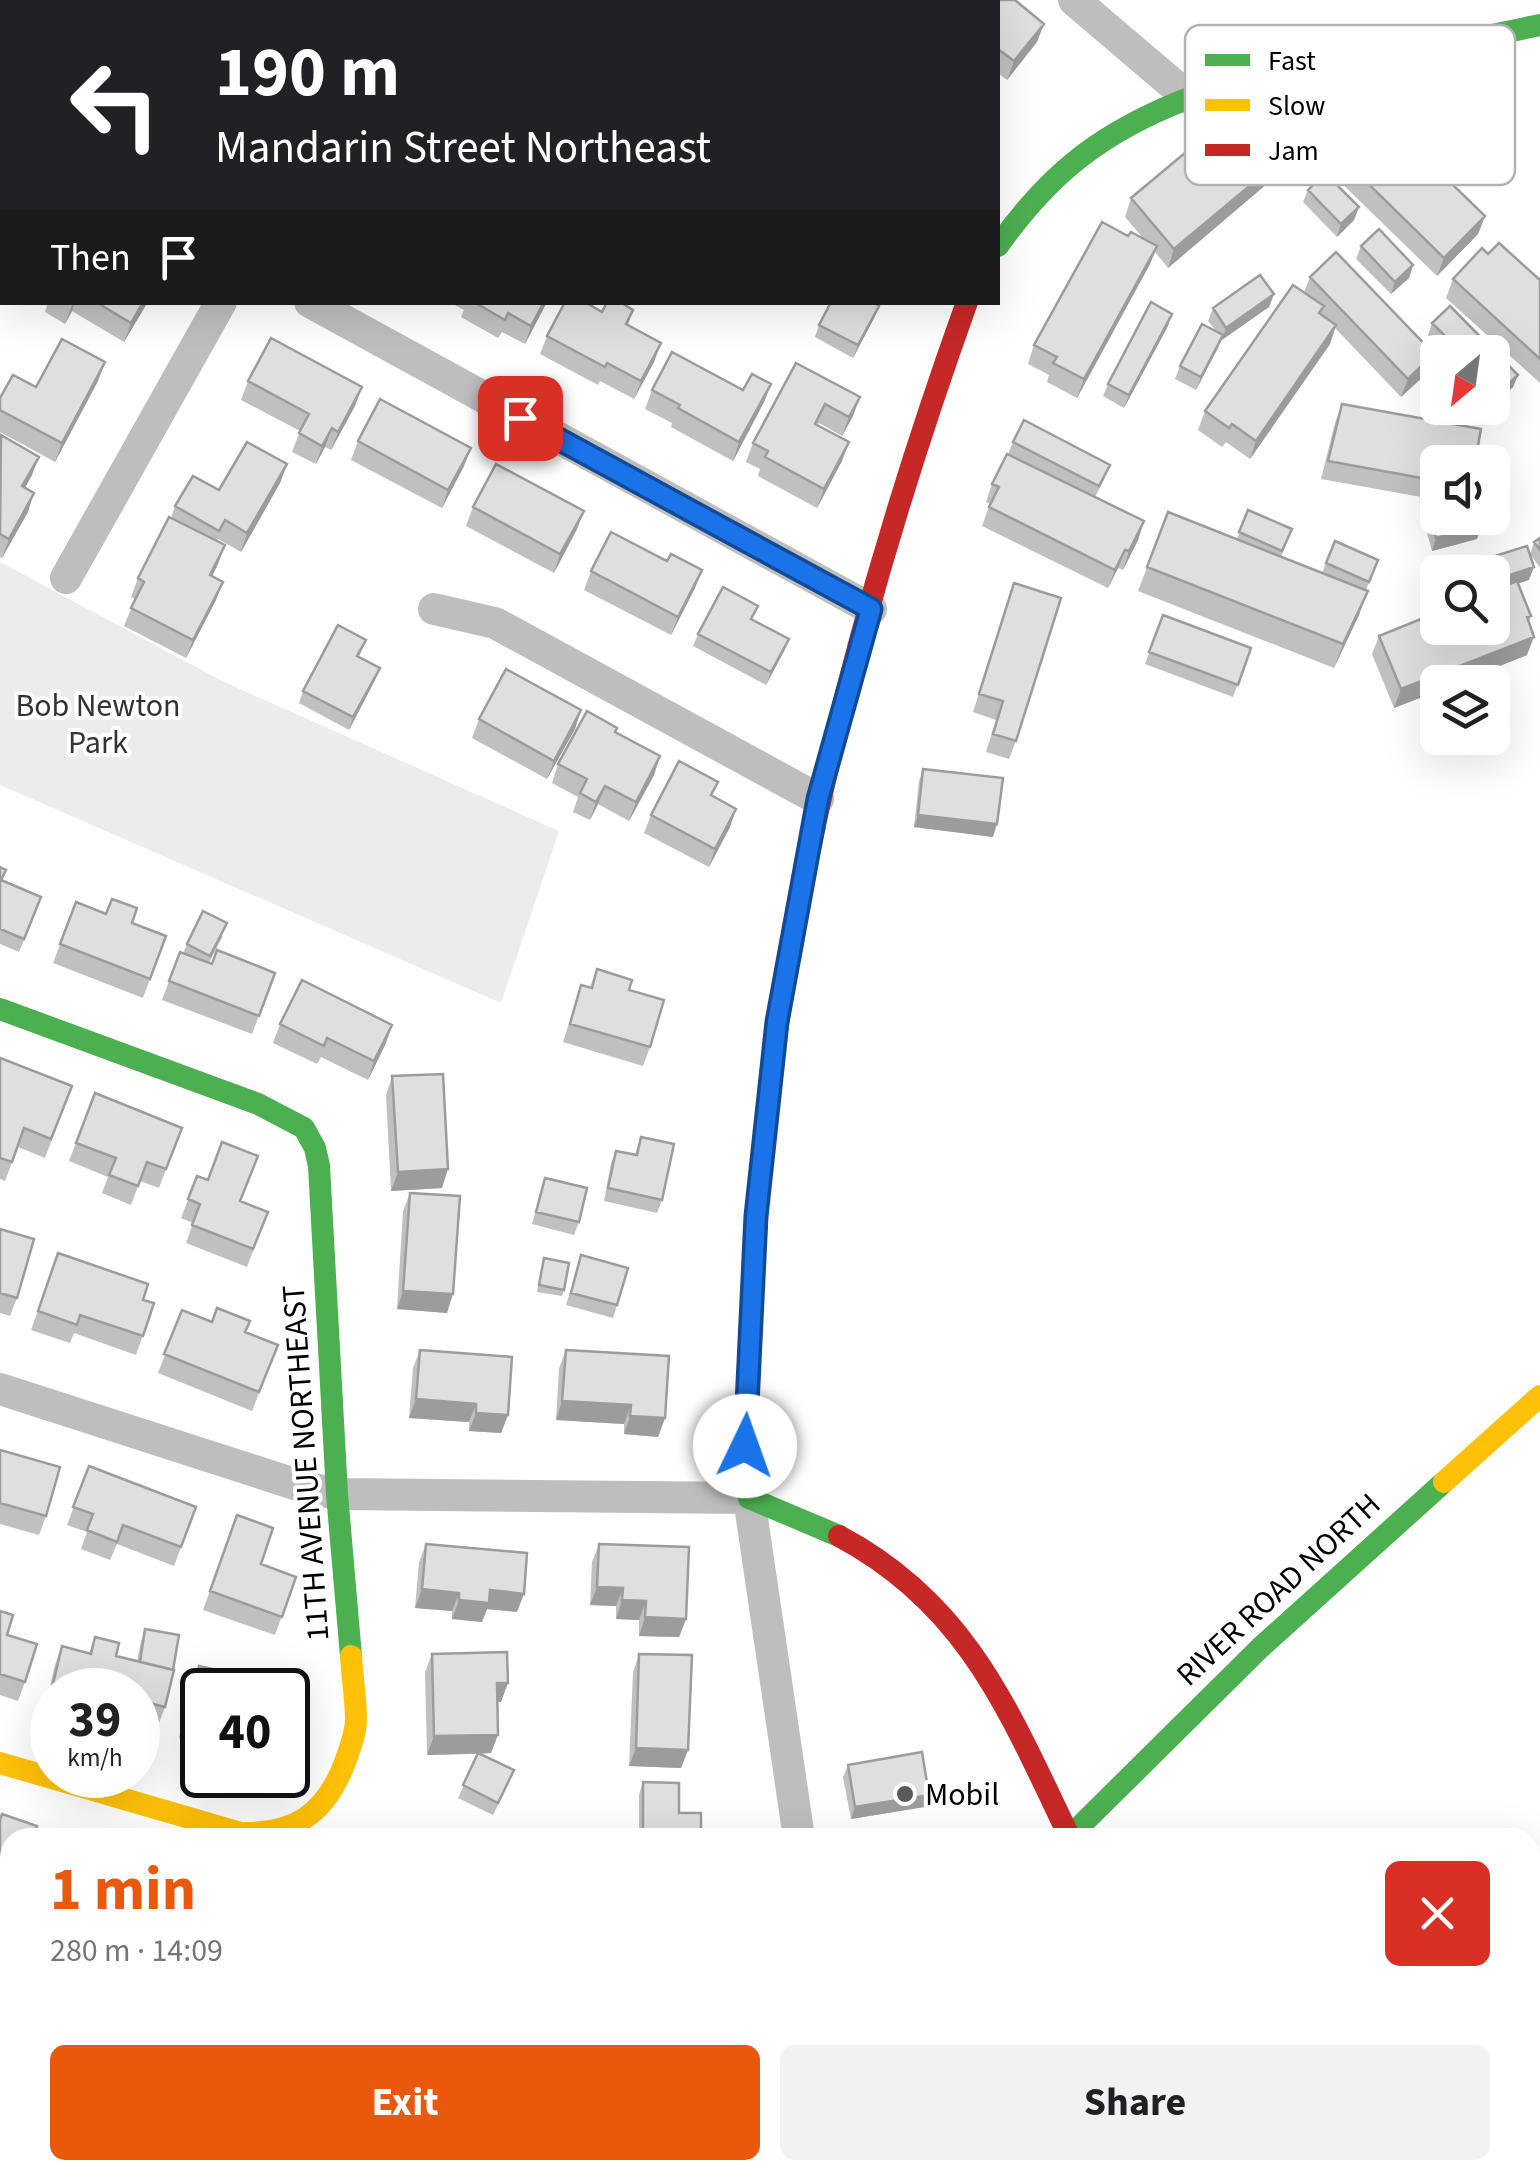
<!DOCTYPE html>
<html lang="en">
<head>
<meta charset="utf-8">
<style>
  body { margin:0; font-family:"Source Sans 3",sans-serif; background:#f2f2f2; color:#202124; height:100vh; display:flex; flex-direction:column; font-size:38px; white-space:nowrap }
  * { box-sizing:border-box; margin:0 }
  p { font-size:32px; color:#757577 }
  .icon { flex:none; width:55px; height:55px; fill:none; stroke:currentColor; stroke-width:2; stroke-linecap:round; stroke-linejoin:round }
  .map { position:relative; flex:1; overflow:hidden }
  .sheet { position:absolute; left:0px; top:1828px; width:1540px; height:352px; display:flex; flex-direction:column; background:#fff; border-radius:30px 30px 0 0; box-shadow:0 10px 40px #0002 }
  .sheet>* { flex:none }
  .guide { position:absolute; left:0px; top:0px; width:1000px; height:305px; box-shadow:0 10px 40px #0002; background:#202124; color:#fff; overflow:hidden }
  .needle { width:65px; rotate:209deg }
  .tools { position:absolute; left:1420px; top:335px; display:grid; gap:20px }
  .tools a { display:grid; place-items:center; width:90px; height:90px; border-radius:15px; background:#fff; box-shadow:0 10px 40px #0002; font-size:50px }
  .speed { position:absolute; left:30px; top:1668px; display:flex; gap:20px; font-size:50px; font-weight:700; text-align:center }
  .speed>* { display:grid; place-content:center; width:130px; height:130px; border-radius:50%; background:#fff; box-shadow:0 10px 40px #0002; line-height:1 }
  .speed small { font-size:25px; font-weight:400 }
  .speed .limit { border:5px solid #111; border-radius:15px; background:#fff; color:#111 }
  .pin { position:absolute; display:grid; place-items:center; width:85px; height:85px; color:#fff; margin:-42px; border-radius:20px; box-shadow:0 5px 15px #0006 }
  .me { position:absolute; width:110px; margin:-55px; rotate:3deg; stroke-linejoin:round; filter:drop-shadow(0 0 8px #0008) }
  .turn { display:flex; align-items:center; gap:35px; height:210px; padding:0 50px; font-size:45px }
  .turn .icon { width:130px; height:130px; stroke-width:2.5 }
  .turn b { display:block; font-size:70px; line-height:85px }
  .then { display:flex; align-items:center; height:95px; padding:0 50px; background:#0003; gap:20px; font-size:38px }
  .round { display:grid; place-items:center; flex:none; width:105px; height:105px; border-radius:15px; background:#f2f2f2 }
  .overview { display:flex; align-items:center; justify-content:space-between; height:170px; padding:0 50px }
  h1 { font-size:60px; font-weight:700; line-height:75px; color:#ea580c }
  .button { display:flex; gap:20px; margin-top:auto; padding:20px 50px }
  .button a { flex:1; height:115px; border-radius:15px; background:#ea580c; color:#fff; font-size:40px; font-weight:700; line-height:115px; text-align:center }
  .button a+a { background:#f2f2f2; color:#202124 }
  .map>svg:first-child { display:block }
  .green { fill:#ececec }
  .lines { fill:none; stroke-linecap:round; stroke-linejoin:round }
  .stream { stroke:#bfbfbf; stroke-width:9 }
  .street { stroke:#bebebe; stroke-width:32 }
  .fast { stroke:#4caf50; stroke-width:22 }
  .slow { stroke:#ffc107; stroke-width:22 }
  .jam { stroke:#c62828; stroke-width:22 }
  .wall { fill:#c0c0c0 }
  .shaded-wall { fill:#9c9c9c }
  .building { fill:#dfdfdf; stroke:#9c9c9c; stroke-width:2.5 }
  .route-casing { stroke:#114b97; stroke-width:25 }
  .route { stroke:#1a73e8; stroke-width:18 }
  .poi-dot { fill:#595959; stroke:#fff; stroke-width:4 }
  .labels { text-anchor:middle; stroke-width:8; stroke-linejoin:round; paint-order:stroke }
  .park-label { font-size:32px; fill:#333; stroke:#fff }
  .street-label { font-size:32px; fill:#000; stroke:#fff }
  .poi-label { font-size:32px; fill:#000; stroke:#fff; text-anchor:start }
  .key { fill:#fff; stroke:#b2b2b2; stroke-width:2.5 }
  .key-label { font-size:28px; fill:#000 }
</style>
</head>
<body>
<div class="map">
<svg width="1540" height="2179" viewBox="0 0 1540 2179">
  <rect width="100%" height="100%" fill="#fff"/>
  <path class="green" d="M0,562L222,681L559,831L501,1003L0,785Z
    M1314,2170H1400L1411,2179H1311Z"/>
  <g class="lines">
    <path class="stream" d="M0,1994L10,1996
      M1093,2170L1102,2179"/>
    <path class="street" d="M1074,0L1189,98
      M0,134L2,135
      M310,302L871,609
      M66,578L221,302
      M434,609L495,623L818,799
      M0,1389L304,1487L337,1494L749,1498L799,1838
      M1427,2170L1439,2179
      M1478,2170L1489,2179"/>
    <path class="fast" d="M998,246C1051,171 1104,131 1189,98L1540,25
      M788,963C767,1079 757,1196 751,1314C748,1376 744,1436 749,1498L839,1536
      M0,1009L258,1104L304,1128L315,1148L319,1166L337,1494L351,1656
      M1068,1838L1260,1648L1444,1482
      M759,2179L767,2170"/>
    <path class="slow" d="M1444,1482L1540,1396
      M0,1763L241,1833C294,1834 324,1815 344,1765C349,1751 356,1734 356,1719C356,1699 352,1677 351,1656"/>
    <path class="jam" d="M788,963C827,738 890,516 967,302
      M839,1536C967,1604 1009,1711 1069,1836"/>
  </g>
  <path class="wall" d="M0,0L2,2V59L0,58Z
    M967,0H1016L1037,42L1007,80L998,73V2H971Z
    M1405,102L1451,111H1472L1514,117L1509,130L1483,150L1476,142L1443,168L1401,114Z
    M1340,156L1485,216L1478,234L1437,276L1333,175Z
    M1283,158L1276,176L1168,268L1155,252L1150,264L1077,398L1047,382L1049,375L1028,364L1034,345L1128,236L1143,238L1125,217L1131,198Z
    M1308,190L1354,220L1337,237L1303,202Z
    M0,207L2,209V297L0,296Z
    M1361,246L1413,265L1409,278L1391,294L1356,259Z
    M1488,254L1540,280V383L1446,298L1453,279Z
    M1310,277L1427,373L1401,397L1335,328L1330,344L1250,459L1226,442L1222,447L1198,430L1205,411L1304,292Z
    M1274,294L1269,307L1221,340L1196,390L1175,379L1180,366L1216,331L1208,321L1213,308Z
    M48,302H147L124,342L72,311L65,324L45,312Z
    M449,302H547L525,344L502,332L498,338L461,317L464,310Z
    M1450,306L1518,375L1513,387L1496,404L1492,401V352H1444L1428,335L1432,323Z
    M633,310L628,325L654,362L634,399L600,381L598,385L540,354L547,336L602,312Z
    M874,318L853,358L815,337L819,325Z
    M1168,326L1124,408L1103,396L1108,384Z
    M796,363L853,416L842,436L819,423L817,425L842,461L817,508L758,476L760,469L746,462L753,443Z
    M98,381L55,462L0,432V398L36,387Z
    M248,381L355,406L331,450L325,447L316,464L292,452L300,431L241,400Z
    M771,384L764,402L733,461L671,427L672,423L645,409L652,390H743Z
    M1342,404L1477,451L1438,462V500L1321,479L1335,423Z
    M0,437L32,475L25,488L28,512L2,558L0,557Z
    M358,441L464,466L442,508L351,460Z
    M1013,442L1105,478L1095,497L1144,521L1138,540L1123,570L1118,568L1108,588L982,526L990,504L986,502L992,484L1008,454Z
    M287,464L280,483L241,552L218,539L217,541L218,564L212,576L216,600L186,658L124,626L135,599L131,597L138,578L171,518L175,506Z
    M473,507L577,529L554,573L466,526Z
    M1248,510L1292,529L1281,557L1322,573L1326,563L1378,560L1366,590L1359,615L1334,668L1138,591L1168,512L1237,539Z
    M1430,516L1477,539L1432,551L1426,529Z
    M1540,538V568L1530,554L1529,580L1518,583L1531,616L1529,622L1527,655L1394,708L1372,654L1379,636L1438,628L1530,554L1534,542Z
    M591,571L695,588L671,635L584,590Z
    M1438,574V609L1436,610L1429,588L1433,576Z
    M1014,583L1016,741L1009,759L986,752L996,720L973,712Z
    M1163,615L1251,648L1233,697L1145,664Z
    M752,620L789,639L784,651L766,685L693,646L698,634Z
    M366,640L359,657L375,680L349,730L299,703L303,691Z
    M581,710L575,729L547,779L472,738L479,719Z
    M615,732L660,756L654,775L629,821L598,804L590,820L573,812L578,797L552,783L558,764Z
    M923,769L993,837L914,827L919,781Z
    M713,796L730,827L709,867L644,833L651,815Z
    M0,867L2,881L37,910L19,952L0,944Z
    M76,902L166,936L143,998L53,963Z
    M223,936L209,963L275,973L252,1034L162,1000L180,952L183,953L187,944Z
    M597,969L650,1047L643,1066L563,1042L581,985L590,987Z
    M280,1024L386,1043L368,1080L321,1057L317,1064L273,1043Z
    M0,1058L72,1086L45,1158L18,1147L5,1181L0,1179Z
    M392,1076L442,1188L391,1191L386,1095Z
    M95,1093L182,1128L159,1188L140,1181L131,1205L102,1193L108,1177L69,1161Z
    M641,1137L662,1200L657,1213L604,1201L611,1163L616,1151L635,1155Z
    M197,1176L241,1201L268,1212L247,1267L186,1243L193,1223L181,1218Z
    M545,1178L579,1222L574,1235L532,1224Z
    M410,1193L447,1313L397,1309L403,1211Z
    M0,1229L17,1298L10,1316L0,1313Z
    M58,1253L143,1300L154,1303L136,1355L74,1333L70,1343L31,1330Z
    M581,1255L617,1305L613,1318L566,1305Z
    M544,1258L564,1290L562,1296L537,1292Z
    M182,1310L278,1345L252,1411L158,1373Z
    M420,1350L508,1415L501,1433L469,1431V1422L409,1418L413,1368Z
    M566,1350L665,1418L658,1437L624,1434V1424L556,1420L559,1368Z
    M0,1450L46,1516L39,1535L0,1524Z
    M89,1466L196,1507L174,1566L117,1544L110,1560L81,1549L87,1532L67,1525Z
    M237,1515L261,1564L296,1577L275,1635L203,1610Z
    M426,1544L517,1612L487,1609L482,1622L452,1619V1611L415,1608L419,1562Z
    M599,1544L686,1619L679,1637L639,1636V1620L616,1619V1606L590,1605L592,1562Z
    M0,1611L7,1635L25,1682L18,1701L0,1695Z
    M145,1629L165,1707L158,1726L138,1721V1690H52V1708L45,1707L55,1665L62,1646L89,1653L95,1637L116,1656L137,1661L141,1641Z
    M432,1654L501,1702H497L491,1753L479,1754L509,1783L493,1815L458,1798L478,1754L427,1755L425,1672Z
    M639,1654L688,1750L681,1768L629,1766L633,1672Z
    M199,1666L227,1684L202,1690V1744L179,1738L192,1684Z
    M848,1765L924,1807L851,1819L843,1777Z
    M643,1782L701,1838H639V1795Z
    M0,1819L10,1838V1911L7,1921L0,1919Z
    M0,2053L10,2055V2133L0,2131Z
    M167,2170H203L200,2179Z
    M419,2170H493L491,2179H426L418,2178Z
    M591,2170H613L609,2179Z"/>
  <path class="shaded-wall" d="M1044,24L1037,42L1007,80L1014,61Z
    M1514,117L1509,130L1483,150L1487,138Z
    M1481,129L1476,142L1443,168L1447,155Z
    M1283,158L1276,176L1168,268L1174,249Z
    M1359,207L1354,220L1337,237L1341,224Z
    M1485,216L1478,234L1437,276L1444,258Z
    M1157,246L1150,264L1077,398L1084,379Z
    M1413,265L1409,278L1391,294L1395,282Z
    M1274,294L1269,307L1222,340L1226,328Z
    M73,302H75L72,311L65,324Z
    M143,302H147L145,307L124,342L131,323Z
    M544,302H547L525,344L531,326Z
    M879,306L874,318L853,358L858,345Z
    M1172,314L1168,326L1124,408L1129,395Z
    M1336,325L1330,344L1250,459L1256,441Z
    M1223,335L1218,348L1196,390L1201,377Z
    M661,343L654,362L634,399L641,381Z
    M1434,354L1427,373L1401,397L1408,379Z
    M105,362L98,381L55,462L62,443Z
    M1518,375L1513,387L1496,404L1500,392Z
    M771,384L764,402L733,461L739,442Z
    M362,387L355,406L331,450L338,432Z
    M860,397L853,416L842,436L849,417Z
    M332,428L325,447L316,464L322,446Z
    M849,442L842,461L817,508L824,489Z
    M471,448L464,466L442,508L448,490Z
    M39,457L32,475L15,505L22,486Z
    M287,464L280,483L241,552L247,533Z
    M34,493L28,512L2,558L9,539Z
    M584,511L577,529L554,573L560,554Z
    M1144,521L1138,540L1123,570L1129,551Z
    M1482,526L1477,539L1432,551L1436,538Z
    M225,545L218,564L203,594L210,575Z
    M1125,550L1118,568L1108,588L1115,570Z
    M1534,567L1529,580L1492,592V581Z
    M702,570L695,588L671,635L678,617Z
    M223,582L216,600L186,658L193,640Z
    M1368,591L1359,615L1334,668L1343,644Z
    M1534,637L1527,655L1459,682H1438V691L1394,708L1401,689Z
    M789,639L784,651L766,685L771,672Z
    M380,668L375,680L349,730L353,717Z
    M581,710L575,729L547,779L554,761Z
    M660,756L654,775L629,821L636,802Z
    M605,786L598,804L590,820L596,802Z
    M736,809L730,827L709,867L715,849Z
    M918,815L997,824L993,837L914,827Z
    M392,1025L386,1043L368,1080L374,1061Z
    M448,1169L442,1188L391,1191L398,1172Z
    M403,1291L453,1294L447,1313L397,1309Z
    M416,1399L476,1404L469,1422L409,1418Z
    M562,1401L631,1405L624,1424L556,1420Z
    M476,1413L508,1415L501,1433L469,1431Z
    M630,1416L665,1418L658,1437L624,1434Z
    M597,1587L623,1588L616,1606L590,1605Z
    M422,1589L459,1593L452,1611L415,1608Z
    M490,1590L524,1594L517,1612L487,1609L482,1622L452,1619L459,1600Z
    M622,1600L646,1601L639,1620L616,1619Z
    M645,1617L686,1619L679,1637L639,1636Z
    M497,1683H508L501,1702H490Z
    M498,1735L491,1753L427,1755L434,1736Z
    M636,1748L688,1750L681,1768L629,1766Z
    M929,1795L924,1807L851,1819L855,1807Z
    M219,2170H310L307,2179H232L217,2177Z
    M320,2170H408L404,2179H358L318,2175Z
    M445,2170H451L492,2176L491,2179H442Z"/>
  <path class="building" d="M0,0H51L56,2H2V37L0,36Z
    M979,0H1015L1044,24L1014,61L998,49V2H982Z
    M1240,107L1283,158L1174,249L1131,198Z
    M1381,115L1485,216L1444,258L1340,156Z
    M1325,173L1359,207L1341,224L1308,190Z
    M0,207L2,209V275L0,273Z
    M1102,222L1128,236L1131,232L1157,246L1084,379L1053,363L1057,357L1034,345Z
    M1379,229L1413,265L1395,282L1361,246Z
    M1499,243L1540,280V359L1453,279L1482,248L1488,254Z
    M1336,252L1434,354L1408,379L1310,277Z
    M1260,275L1274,294L1226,328L1213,308Z
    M1293,285L1324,306L1319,313L1336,325L1256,441L1232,424L1229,428L1205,411Z
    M96,302H143L131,323Z
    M474,302H544L531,326L508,313L505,320Z
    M565,302H585L602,312L607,302H620L633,310L626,324L661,343L641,381L607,363L605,367L547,336Z
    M831,302H874L879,306L858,345L819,325Z
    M1151,302L1172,314L1129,395L1108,384Z
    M1450,306L1518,375L1500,392L1492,384V352H1461L1432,323Z
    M1202,324L1223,335L1201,377L1180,366Z
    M271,338L362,387L338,432L332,428L322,446L299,433L309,414L248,381Z
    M62,339L105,362L62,443L0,410V398L13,375L36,387Z
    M672,352L743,390L752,374L771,384L739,442L678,408L680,405L652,390Z
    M796,363L860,397L849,417L825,404L815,424L849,442L824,489L765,457L768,451L753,443Z
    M380,399L471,448L448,490L358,441Z
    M1342,404L1481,429L1477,451L1486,453L1485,462H1438V481L1328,461Z
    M1024,420L1110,465L1099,486L1013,442Z
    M1,435L39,457L22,486L34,493L9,539L0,534Z
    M247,442L287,464L247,533L225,520L219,531L175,506L193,476L219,490Z
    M1007,454L1144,521L1129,551L1125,550L1115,570L989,507L999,487L992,484Z
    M496,464L584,511L560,554L473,507Z
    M1248,510L1292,529L1282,551L1239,532Z
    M1168,512L1368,591L1343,644L1147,567Z
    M1438,514V518H1479L1482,526L1436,538L1430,516Z
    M169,517L225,545L210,575L223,582L193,640L131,608L144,582L138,578Z
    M611,532L667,561L671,554L702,570L678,617L591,571Z
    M1540,538V550L1534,542Z
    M1335,541L1378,560L1369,582L1326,563Z
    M1527,546L1534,567L1492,581V572H1444Z
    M1438,574V590L1433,576Z
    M1517,581L1531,616L1527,617L1534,637L1401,689L1379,636L1438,612V628H1492V591Z
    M1014,583L1061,598L1016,741L993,734L1003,701L979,694Z
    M723,587L758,606L751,619L789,639L771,672L698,634Z
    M1163,615L1251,648L1238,685L1149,652Z
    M338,625L366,640L357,656L380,668L353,717L303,691Z
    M506,669L581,710L554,761L479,719Z
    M587,711L617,728L615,732L660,756L636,802L605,786L596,802L580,793L587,779L558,764Z
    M679,761L718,782L711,795L736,809L715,849L651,815Z
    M923,769L1003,778L997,824L918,815Z
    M0,867L6,870L1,880L41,897L24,939L0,929Z
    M112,899L137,908L132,923L166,936L150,979L60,944L76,902L106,914Z
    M203,911L227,923L210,956L187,944Z
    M217,950L275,973L259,1016L169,981L180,952L212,964Z
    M597,969L632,980L629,990L664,1000L650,1047L570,1024L581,985L592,988Z
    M302,980L392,1025L374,1061L327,1038L324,1046L280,1024Z
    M0,1058L72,1086L51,1139L24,1128L12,1162L0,1158Z
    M443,1074L448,1169L398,1172L392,1076Z
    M95,1093L182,1128L166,1169L147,1162L138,1186L109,1175L116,1158L76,1143Z
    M641,1137L674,1144L662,1200L608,1188L616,1151L637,1155Z
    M222,1142L258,1156L240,1201L268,1212L253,1249L192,1225L200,1204L188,1199L197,1176L208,1180Z
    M545,1178L587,1188L579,1222L536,1212Z
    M410,1193L460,1196L453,1294L403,1291Z
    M0,1229L34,1239L17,1298L0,1293Z
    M58,1253L148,1284L143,1300L154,1303L143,1336L80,1315L77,1325L38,1311Z
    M581,1255L628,1268L617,1305L571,1293Z
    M544,1258L569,1263L564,1290L539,1285Z
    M217,1308L250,1321L245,1332L278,1345L259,1392L164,1354L182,1310L212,1322Z
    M420,1350L512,1357L508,1415L476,1413V1404L416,1399Z
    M566,1350L669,1356L665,1418L630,1416L631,1405L562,1401Z
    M0,1450L60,1467L46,1516L0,1503Z
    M89,1466L196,1507L181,1547L123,1525L117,1542L87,1530L93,1514L73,1507Z
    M237,1515L273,1528L261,1564L296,1577L282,1617L210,1591Z
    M426,1544L527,1553L524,1594L490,1590L489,1603L459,1600V1593L422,1589Z
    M599,1544L689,1547L686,1619L645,1617L646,1601L622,1600L623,1588L597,1587Z
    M0,1611L13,1615L7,1635L37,1644L25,1682L0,1674Z
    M145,1629L179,1635L173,1670L140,1662Z
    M95,1637L119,1643L116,1656L174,1670L165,1707L138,1700V1690H60L52,1688L62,1646L91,1654Z
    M507,1652L508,1683H497L498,1735L434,1736L432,1654Z
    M639,1654L692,1655L688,1750L636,1748Z
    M199,1666L230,1673L227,1684L251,1690H202V1723L186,1719Z
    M288,1706L296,1708L288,1742Z
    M922,1752L929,1795L855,1807L848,1765Z
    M478,1753L514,1770L498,1803L463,1785Z
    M643,1782L679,1783V1813H701V1838H655V1834H643Z
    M2,1814L37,1826L34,1838H10V1901L0,1898V1820Z
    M0,2053L10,2055V2113L0,2111Z
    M451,2170H493L492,2176Z
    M514,2170H573L569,2179H509Z
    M895,2170H1037L1045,2173L1043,2179H896L892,2177Z"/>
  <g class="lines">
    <defs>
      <path id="route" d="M520,418L871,609L818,799L777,1022L756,1216L745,1446"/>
    </defs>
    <use href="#route" class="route-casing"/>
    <use href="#route" class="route"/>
  </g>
  <circle class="poi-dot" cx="905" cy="1794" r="10"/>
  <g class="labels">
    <g class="park-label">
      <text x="98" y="716">Bob Newton<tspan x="98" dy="37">Park</tspan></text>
    </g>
    <g class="street-label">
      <text transform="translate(305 1463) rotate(-94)" y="11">11TH AVENUE NORTHEAST</text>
      <text transform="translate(1278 1589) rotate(-43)" y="11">RIVER ROAD NORTH</text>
    </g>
    <g class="poi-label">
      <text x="925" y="1805">Mobil</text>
    </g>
  </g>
  <rect x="1185" y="25" width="330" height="160" rx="15" class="key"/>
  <rect x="1205" y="54" width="45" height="12" fill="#4caf50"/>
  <rect x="1205" y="99" width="45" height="12" fill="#ffc107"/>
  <rect x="1205" y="144" width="45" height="12" fill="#c62828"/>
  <g class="key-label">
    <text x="1268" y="70">Fast</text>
    <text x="1268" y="115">Slow</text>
    <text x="1268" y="160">Jam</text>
  </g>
</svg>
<div class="tools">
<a><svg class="needle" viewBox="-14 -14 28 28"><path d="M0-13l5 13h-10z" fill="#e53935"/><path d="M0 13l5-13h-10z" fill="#757577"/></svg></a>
<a><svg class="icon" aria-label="sound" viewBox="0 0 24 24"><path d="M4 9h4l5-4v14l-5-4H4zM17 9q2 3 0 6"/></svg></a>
<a><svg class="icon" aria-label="search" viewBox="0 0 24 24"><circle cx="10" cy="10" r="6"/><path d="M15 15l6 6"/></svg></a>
<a><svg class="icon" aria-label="layers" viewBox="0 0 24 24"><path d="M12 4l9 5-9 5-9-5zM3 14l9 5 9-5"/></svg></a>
</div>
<div class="speed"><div>39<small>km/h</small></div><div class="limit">40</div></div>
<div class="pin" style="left:520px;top:418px;background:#d93025"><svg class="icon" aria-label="arrive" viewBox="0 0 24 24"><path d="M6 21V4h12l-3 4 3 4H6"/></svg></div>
<svg class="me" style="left:745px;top:1446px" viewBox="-20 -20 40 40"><circle r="19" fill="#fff"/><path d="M0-13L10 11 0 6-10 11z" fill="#1a73e8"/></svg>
<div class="guide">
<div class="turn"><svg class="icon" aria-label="left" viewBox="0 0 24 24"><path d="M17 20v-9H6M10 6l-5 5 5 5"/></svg><div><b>190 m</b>Mandarin Street Northeast</div></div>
<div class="then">Then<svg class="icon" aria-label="arrive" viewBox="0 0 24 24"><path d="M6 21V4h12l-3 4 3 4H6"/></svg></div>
</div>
<section class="sheet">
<div class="overview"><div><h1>1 min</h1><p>280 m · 14:09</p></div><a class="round" style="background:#d93025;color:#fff"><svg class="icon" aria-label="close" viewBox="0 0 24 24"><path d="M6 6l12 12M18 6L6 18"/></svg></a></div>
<div class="button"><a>Exit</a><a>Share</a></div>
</section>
</div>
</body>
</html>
